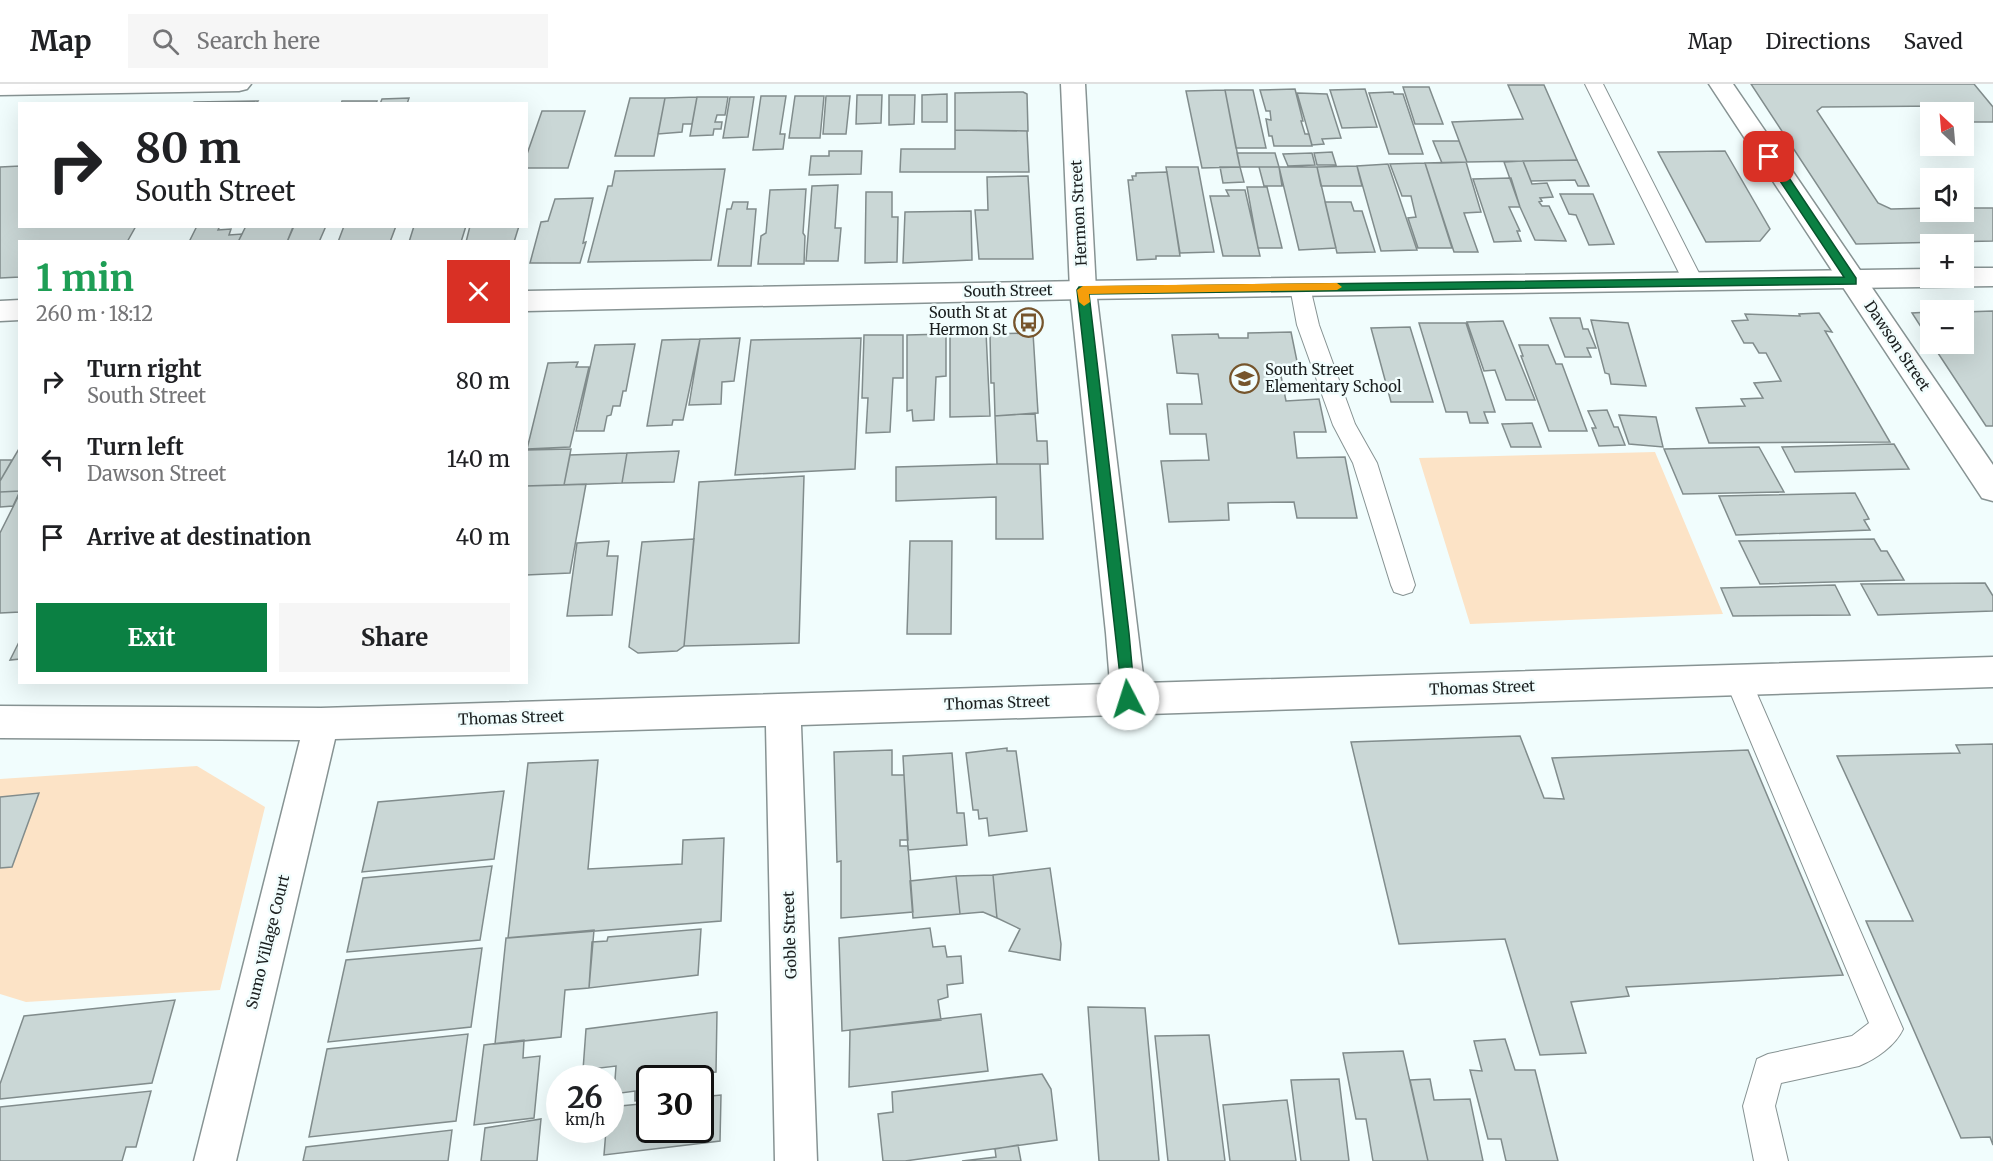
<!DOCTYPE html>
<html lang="en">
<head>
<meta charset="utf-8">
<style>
  body { margin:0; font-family:Merriweather,serif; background:#f6f6f6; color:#202124; height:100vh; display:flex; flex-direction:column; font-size:22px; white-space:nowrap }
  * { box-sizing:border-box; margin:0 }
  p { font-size:20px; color:#757577 }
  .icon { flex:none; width:33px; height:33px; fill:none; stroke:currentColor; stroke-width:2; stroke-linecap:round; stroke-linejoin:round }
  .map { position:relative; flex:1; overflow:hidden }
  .side { position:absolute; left:18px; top:156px; width:510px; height:444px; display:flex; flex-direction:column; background:#fff; border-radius:0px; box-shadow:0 6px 24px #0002 }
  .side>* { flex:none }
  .top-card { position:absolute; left:18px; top:18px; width:510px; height:126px; border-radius:0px; box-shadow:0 6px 24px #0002; background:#fff; color:#202124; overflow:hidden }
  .needle { width:39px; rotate:334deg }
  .tools { position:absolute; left:1920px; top:18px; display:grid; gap:12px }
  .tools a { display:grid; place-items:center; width:54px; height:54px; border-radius:0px; background:#fff; box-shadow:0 6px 24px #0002; font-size:30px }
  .speed { position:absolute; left:546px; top:981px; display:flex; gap:12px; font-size:30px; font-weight:700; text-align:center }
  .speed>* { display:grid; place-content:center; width:78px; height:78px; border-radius:50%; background:#fff; box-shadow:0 6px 24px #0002; line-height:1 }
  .speed small { font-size:15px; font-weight:400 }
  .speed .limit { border:3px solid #111; border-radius:9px; background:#fff; color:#111 }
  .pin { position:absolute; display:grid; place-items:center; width:51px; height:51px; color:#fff; margin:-26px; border-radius:12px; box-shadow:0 3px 9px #0006 }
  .me { position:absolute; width:66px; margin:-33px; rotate:355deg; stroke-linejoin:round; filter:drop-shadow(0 0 4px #0008) }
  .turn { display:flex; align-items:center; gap:21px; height:126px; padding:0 18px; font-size:27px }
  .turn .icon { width:78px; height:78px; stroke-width:2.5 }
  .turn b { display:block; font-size:42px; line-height:51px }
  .round { display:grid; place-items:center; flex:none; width:63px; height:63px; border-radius:0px; background:#f6f6f6 }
  .headline { display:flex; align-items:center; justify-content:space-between; height:102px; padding:0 18px }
  h1 { font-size:36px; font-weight:700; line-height:45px; color:#1e9e55 }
  .button { display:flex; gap:12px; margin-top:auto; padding:12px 18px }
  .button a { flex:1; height:69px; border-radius:0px; background:#0b8043; color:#fff; font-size:24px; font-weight:700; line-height:69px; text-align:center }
  .button a+a { background:#f6f6f6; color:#202124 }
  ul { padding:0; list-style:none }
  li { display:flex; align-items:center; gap:18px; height:78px; padding:0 18px }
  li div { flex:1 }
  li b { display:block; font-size:22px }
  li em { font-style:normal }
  header { display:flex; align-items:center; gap:36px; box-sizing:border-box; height:84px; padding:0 30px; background:#fff; border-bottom:2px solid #e0e0e0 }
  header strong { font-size:28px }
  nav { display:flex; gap:33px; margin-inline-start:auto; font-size:21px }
  .search { width:420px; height:54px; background:#f6f6f6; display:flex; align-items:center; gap:15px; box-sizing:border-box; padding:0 21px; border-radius:0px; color:#757577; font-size:22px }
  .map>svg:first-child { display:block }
  .green { fill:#fce3c6 }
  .building { fill:#cad7d6; stroke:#818c8c; stroke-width:1.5 }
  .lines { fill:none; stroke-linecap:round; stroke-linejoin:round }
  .service-casing { stroke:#879393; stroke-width:2 }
  .minor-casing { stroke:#879393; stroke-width:3 }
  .secondary-casing { stroke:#879393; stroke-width:3 }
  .service { fill:#fff; fill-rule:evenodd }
  .minor { fill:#fff; fill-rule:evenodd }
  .secondary { fill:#fff; fill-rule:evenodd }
  .route { fill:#0b8043; stroke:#07532c; stroke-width:1.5 }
  .slow { fill:#f59e0b }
  .labels { text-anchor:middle; stroke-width:5; stroke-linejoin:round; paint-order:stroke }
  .street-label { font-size:15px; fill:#1b1f1f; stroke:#f1fdfd }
  .poi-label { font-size:15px; fill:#1b1f1f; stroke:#f1fdfd; text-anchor:end }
</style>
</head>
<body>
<header>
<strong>Map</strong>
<div class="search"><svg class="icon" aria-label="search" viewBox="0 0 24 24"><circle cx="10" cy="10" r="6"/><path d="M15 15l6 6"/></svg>Search here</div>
<nav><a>Map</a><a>Directions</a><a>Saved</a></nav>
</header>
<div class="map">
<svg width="1993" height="1077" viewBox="0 0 1993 1077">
  <rect width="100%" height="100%" fill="#f1fdfd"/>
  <path class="green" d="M1655,368L1723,530L1470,540L1419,374Z
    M197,682L265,723L220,906L26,918L0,910V695Z"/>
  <path class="building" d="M1751,0H1974L1993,23V38H1964V28H1948L1942,22L1822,23L1817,27L1878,119L1891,125L1930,124V128H1964V124H1993V157L1856,160Z
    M1508,1H1544L1577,76L1467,78L1452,38L1523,35Z
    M1403,3H1429L1443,40H1415Z
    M1295,5L1303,37H1301L1305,50H1309L1312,62H1274L1272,52H1269L1266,35L1271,36L1270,27H1266L1260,6Z
    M1365,5L1377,43L1342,44L1330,6Z
    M1225,6L1240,83L1202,84L1186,7Z
    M1225,6H1253L1266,64H1236Z
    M1023,8L1027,10L1028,47L955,46V9Z
    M1393,8L1394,10H1403L1423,70H1389L1369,9Z
    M1297,9L1327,10L1341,54L1322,55L1324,60L1312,61Z
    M947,10V38H922V11Z
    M857,11H882L881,39L856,40Z
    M889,11H915L914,40L889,41Z
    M761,12H786L780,50H785L783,65L753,66Z
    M795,12H824L820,54H789Z
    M826,12H850L846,50H823Z
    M697,13H728L725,31H717L715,38H722L721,45H714L713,51L690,52Z
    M697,13L692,40H683L682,48L658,50L665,14Z
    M730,13H754L748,53L723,54Z
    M409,14L407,20H380L382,15Z
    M630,14H665L654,72H615Z
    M258,17L256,20H193L194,18Z
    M342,17H377L376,20H341Z
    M542,27H585L568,84H526V73Z
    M955,46L1027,47L1029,88H900L901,65H955Z
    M1433,57H1459L1467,78L1442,79Z
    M829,67H862L861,90L809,91L811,72H829Z
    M1725,67L1770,145L1760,157L1706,158L1658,68Z
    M1332,68L1336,81H1317L1314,69Z
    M1237,69H1275L1279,83H1240Z
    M1312,69L1315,81L1288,82L1283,70Z
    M1577,76L1589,102H1578L1575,96L1531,97L1523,77Z
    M1523,77L1532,100L1547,99L1553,113L1540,114L1542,117L1539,118L1542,122H1549L1566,157L1535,156L1520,123L1504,78Z
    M1466,78L1481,128L1464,129L1478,168H1454L1425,79Z
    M1425,79L1452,164H1418L1408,134L1416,133L1411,112H1402L1390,80Z
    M1388,80L1417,166L1381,167L1357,82Z
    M20,82V142H136L127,158H20V193L0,194V83Z
    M1357,82L1362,102H1321L1317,83Z
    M1166,83H1198L1214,168L1180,169Z
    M1220,83H1240L1244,98L1223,99Z
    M1259,83H1279L1282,102H1264Z
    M1279,83H1317L1336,164L1299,166Z
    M725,85L711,176L588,178L608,102H612L615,87Z
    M1167,88L1180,172H1156V175L1137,176L1128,96H1133L1132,92H1136V89Z
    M1028,92L1033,175H979L975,126H988L987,93Z
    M1511,94L1520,123H1509L1520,147H1517L1521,157L1494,158L1473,95Z
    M838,101L835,144H841L838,177H806L812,102Z
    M1247,103H1267L1282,164H1258Z
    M806,105L803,149L805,152L804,180H758L761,152L766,149L770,106Z
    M1226,106H1245L1260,172H1223L1210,112H1229Z
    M866,108H892V133H898L897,178L865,179Z
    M1560,110H1593L1614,160L1589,161L1576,131L1569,130Z
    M593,114L583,159L586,158L580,179H530L541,138L548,137L555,115Z
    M733,118H748L747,125H756L751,182H718L727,125H731Z
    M1325,118H1351L1354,127H1362L1375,168L1337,169Z
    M971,127L972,176L903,179L905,128Z
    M197,142H220L218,146L231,145L229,151L242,150L238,158H189Z
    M246,142H294L287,158H238Z
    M326,142L319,158H287L293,143Z
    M344,142H396L390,158H338Z
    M414,142H466L461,158H409Z
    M470,142H519L514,158H466Z
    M1993,227V342H1986L1932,260H1964V228Z
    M1930,228V257L1912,229Z
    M1819,229L1832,248L1825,247L1890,358L1709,359L1696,324L1745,322L1741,315L1763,314L1754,299L1781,297L1766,269H1759L1753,259H1744L1732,237L1748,236L1745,230L1800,232L1799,230Z
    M1550,234H1580L1583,245H1588L1596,264H1587L1591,273H1565Z
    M1591,236L1628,239L1646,302L1611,300L1609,290L1605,289Z
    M1503,237L1535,316H1506L1495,286L1484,287L1467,238Z
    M1419,239H1466L1495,328H1484L1488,339H1470L1467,328H1446Z
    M1410,243L1433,318H1391L1371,244Z
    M986,248L990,332L950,333V249Z
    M1291,248L1299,287H1280L1286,317L1319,315L1326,348H1294L1297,374L1345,373L1357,434H1297L1294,418L1228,419L1229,436L1169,438L1161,377L1209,376L1206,350H1170L1167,320H1202L1198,290L1177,289L1172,251L1218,250L1219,254H1248V249Z
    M1033,249L1038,329L995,332L994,299H991L990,250Z
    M946,250V292L936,293L934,336L913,337L912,326L907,327V251Z
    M864,251H903V294H893L890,348L866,349L868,314H862Z
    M740,254L734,297L722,298L721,320L689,321L700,255Z
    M861,254L855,385L735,391L751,256Z
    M700,255L683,336H673L672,341L647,342L662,256Z
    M635,260L626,307H623L620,322H613L611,331L607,332L604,347H576L595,261Z
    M1519,261H1548L1556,280H1562L1587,347H1549L1521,272H1523Z
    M578,278L576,283H589L570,363L527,365L548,279Z
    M1607,326L1614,343H1618L1625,361L1599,362L1592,344H1596L1588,327Z
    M1035,329L1037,357H1047L1048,380H997L995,332Z
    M1619,331L1656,333L1663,363L1629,360Z
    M1532,339L1541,363H1511L1502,340Z
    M1894,360L1909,385L1795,388L1782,363Z
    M20,363V407L0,408V397Z
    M1759,363L1784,408L1683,410L1664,365Z
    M571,365L564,401L526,402V366Z
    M679,367L674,398L622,399L627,369Z
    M627,369L622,399L564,401L570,371Z
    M0,376H12L0,397Z
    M998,380H1040L1043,455H996V413L896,417V383Z
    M804,392L799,559L684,562L699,398Z
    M586,400L570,489L526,491V402Z
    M20,407L13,422L0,423V408Z
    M20,409V528L0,529V449Z
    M1855,409L1869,435L1864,436L1870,446L1736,451L1719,412Z
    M694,455L684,562L677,567L638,569L629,563L642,458Z
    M1874,455L1881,467H1887L1904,496L1760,500L1739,457Z
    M609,457L607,472H618L612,531L567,532L577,459Z
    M910,457H952L951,550H907Z
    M1985,499L1993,512V527L1878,531L1861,500Z
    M1835,501L1850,531L1733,532L1721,504Z
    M20,556V575L10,576Z
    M1520,652L1544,714L1564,715L1552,674L1748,666L1843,891L1626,903L1629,912L1571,918L1586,969L1540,971L1505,855L1399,860L1351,658Z
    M1993,660V1061L1990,1053L1961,1054L1866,837H1913L1837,672L1960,669L1956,661Z
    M1007,664V667H1016L1027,747L989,752L987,734L979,735L978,726H973L966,669Z
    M892,666V691H904L908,756H900V762H908L913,828L841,834V777L837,778L834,668Z
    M952,669L957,729H964L967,761L908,766L903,672Z
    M598,676L588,785L682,780L683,756L724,754L721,837L508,854L528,679Z
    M504,707L494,775L362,788L378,718Z
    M39,709L12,783L0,784V713Z
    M492,782L480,856L347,868L363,794Z
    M1050,784L1061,860L1060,876L1009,867L1020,845L997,834L993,791Z
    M993,791L997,834L983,828L960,830L956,792Z
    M956,792L960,830L913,834L910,797Z
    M930,844L933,863L945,862L947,873L961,872L963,899L947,901L948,913L938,916L941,936L842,947L839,854Z
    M701,845L698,891L589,904L592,858L607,857L608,853Z
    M594,846L589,904L565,906L561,953L495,960L506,854Z
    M482,864L471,943L328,958L346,876Z
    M175,916L152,999L0,1015V1000L24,932Z
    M1088,923L1145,924L1159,1077H1099Z
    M717,928L716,988L706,989V1008L700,1009V994H650V1015L635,1017V1007L614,1010L616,982L583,986L586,945Z
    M981,930L988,987L849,1003L850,946Z
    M468,950L456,1037L309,1053L327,965Z
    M1209,951L1225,1077H1168L1155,952Z
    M1505,955L1515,986H1535L1558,1077H1506L1501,1055H1488L1470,986L1482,987L1474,957Z
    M524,956L523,974L540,972L534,1034L474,1041L484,961Z
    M1403,967L1428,1077H1373L1366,1035H1356L1343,969Z
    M1042,990L1051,1005L1057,1056L905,1077H883L878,1030L893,1028L892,1008Z
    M1339,995L1349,1077H1301L1291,996Z
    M1430,995L1434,1016L1470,1015L1483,1077H1428L1410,996Z
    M151,1007L136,1063H126L122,1077H0V1023Z
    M721,1011L720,1057L604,1071L606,1046H610V1023L650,1019V1046H700V1013Z
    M1287,1016L1296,1077H1230L1223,1021Z
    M541,1035L537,1077H481L485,1044Z
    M452,1046L448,1077H303L306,1063Z
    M1018,1061L1021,1077H962L996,1073L995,1065Z"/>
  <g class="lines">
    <defs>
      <path id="service" d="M1585,0H1603L1704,199L1701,204L1694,206L1687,204L1684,199Z
        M1300,196L1307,198L1310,203L1319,241L1355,340L1377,379L1415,501L1412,508L1403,511L1394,508L1391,501L1353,379L1333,341L1297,241L1290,203L1293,198Z
        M1738,584L1747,588L1751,596L1903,945C1895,962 1876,975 1859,982L1781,999L1775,1022L1788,1077H1754L1743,1022L1757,975L1768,970L1852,952L1869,939L1725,596L1729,588Z"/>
      <path id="minor" d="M0,0H251L247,5L239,7L0,11Z
        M1061,0H1085L1096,206L1144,599L1993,573V603L801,641L817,1077H775L766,642L335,655L236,1077H194L300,656L0,654V622L321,624L1110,600L1106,549L1070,206Z
        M1709,0H1733L1993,381V417L1982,414Z"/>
      <path id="secondary" d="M1964,184H1993V202L1083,215L526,227V207L1083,197L1930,185V194H1964Z
        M20,216V236L0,237V217Z"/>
    </defs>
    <use href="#service" class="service-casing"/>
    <use href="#minor" class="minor-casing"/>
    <use href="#secondary" class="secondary-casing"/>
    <use href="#service" class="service"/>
    <use href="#minor" class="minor"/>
    <use href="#secondary" class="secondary"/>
  </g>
  <path class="route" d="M1766,70H1773L1856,194V200L1089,210L1129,549L1135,615L1133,619L1128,621L1123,619L1077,206L1079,203L1844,193L1764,73Z"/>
  <path class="slow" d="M1337,199L1342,203L1337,206L1089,210L1090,218L1084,222L1079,218L1077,206L1083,202Z"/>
  <defs>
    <symbol id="bus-ring" viewBox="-11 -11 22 22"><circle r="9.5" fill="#f1fdfd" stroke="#76552c" stroke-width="1.5"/><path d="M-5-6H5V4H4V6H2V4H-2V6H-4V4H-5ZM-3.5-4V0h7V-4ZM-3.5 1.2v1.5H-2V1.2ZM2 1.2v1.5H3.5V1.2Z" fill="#76552c"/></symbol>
    <symbol id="school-ring" viewBox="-11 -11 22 22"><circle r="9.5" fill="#f1fdfd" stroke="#76552c" stroke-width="1.5"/><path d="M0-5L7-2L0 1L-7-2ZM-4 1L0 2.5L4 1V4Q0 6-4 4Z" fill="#76552c"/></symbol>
  </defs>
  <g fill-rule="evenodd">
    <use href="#bus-ring" x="1012" y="222" width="33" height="33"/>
    <use href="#school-ring" x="1228" y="278" width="33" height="33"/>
  </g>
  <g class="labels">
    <g class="street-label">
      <text transform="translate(1079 129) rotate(-93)" y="5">Hermon Street</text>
      <text transform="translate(1008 207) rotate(-1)" y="5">South Street</text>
      <text transform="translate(1897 262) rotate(56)" y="5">Dawson Street</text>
      <text transform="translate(1482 604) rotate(-2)" y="5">Thomas Street</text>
      <text transform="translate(997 619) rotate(-2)" y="5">Thomas Street</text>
      <text transform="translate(511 634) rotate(-2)" y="5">Thomas Street</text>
      <text transform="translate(790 851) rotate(-92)" y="5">Goble Street</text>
      <text transform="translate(268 858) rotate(-76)" y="5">Sumo Village Court</text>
    </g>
    <g class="poi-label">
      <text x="1007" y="234">South St at<tspan x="1007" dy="17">Hermon St</tspan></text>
      <text x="1265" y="291" text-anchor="start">South Street<tspan x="1265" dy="17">Elementary School</tspan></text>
    </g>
  </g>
</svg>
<div class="tools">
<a><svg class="needle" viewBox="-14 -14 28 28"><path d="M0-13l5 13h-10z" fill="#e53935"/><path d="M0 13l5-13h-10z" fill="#757577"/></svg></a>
<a><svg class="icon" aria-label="sound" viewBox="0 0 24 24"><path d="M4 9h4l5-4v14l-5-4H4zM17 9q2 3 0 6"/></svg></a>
<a>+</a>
<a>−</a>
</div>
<div class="speed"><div>26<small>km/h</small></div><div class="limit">30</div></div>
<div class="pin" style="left:1769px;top:73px;background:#d93025"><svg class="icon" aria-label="arrive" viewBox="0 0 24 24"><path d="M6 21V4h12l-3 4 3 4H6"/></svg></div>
<svg class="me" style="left:1128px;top:615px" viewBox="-20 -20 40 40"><circle r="19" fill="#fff"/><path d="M0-13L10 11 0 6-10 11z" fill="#0b8043"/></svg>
<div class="top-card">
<div class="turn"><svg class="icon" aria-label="right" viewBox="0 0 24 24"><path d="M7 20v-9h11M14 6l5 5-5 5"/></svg><div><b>80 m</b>South Street</div></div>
</div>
<section class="side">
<div class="headline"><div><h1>1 min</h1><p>260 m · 18:12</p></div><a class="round" style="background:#d93025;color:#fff"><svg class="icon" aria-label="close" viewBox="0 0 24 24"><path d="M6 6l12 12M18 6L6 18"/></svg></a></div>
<ul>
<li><svg class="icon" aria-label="right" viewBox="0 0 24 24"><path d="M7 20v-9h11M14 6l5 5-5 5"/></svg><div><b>Turn right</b><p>South Street</p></div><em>80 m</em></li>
<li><svg class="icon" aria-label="left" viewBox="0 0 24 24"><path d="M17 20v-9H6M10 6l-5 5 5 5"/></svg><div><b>Turn left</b><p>Dawson Street</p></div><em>140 m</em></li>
<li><svg class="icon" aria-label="arrive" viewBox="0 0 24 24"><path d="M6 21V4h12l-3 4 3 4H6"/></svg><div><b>Arrive at destination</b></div><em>40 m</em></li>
</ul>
<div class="button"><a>Exit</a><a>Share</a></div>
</section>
</div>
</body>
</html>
